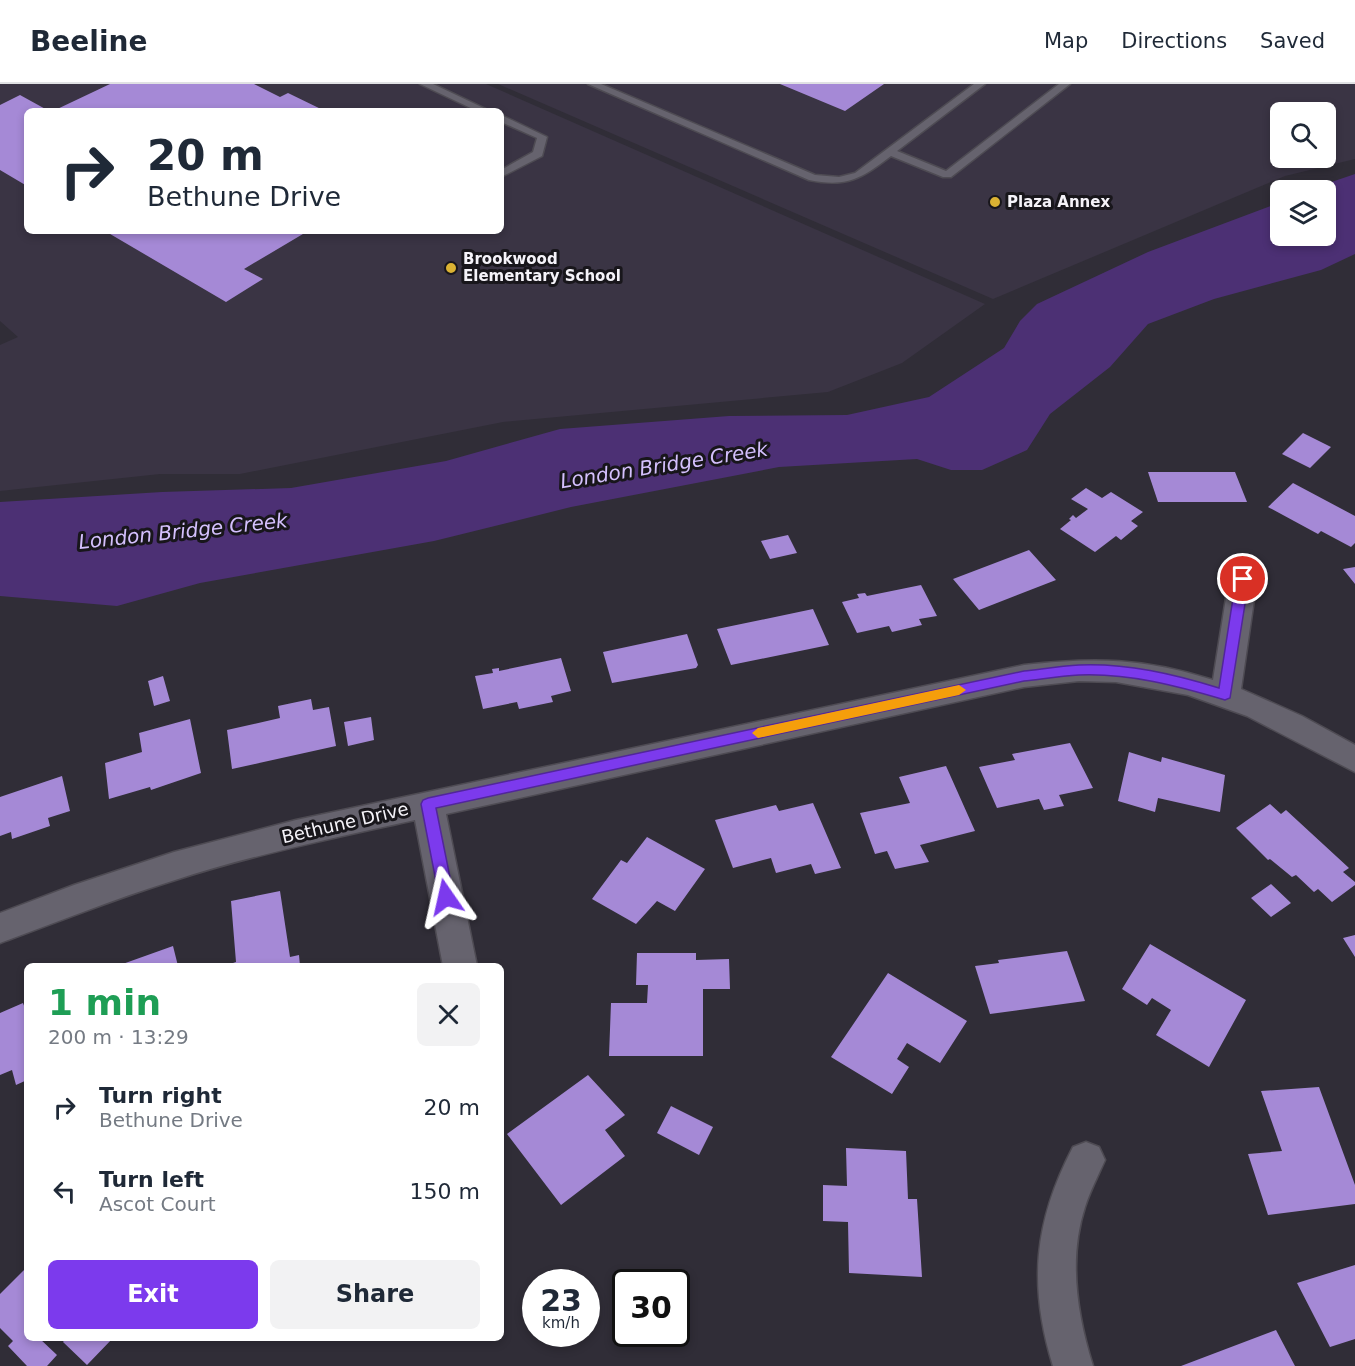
<!DOCTYPE html>
<html lang="en">
<head>
<meta charset="utf-8">
<style>
  body { margin:0; font-family:"DejaVu Sans",sans-serif; background:#f2f2f3; color:#1f2937; height:100vh; display:flex; flex-direction:column; font-size:22px; white-space:nowrap }
  * { box-sizing:border-box; margin:0 }
  p { font-size:20px; color:#747a83 }
  .icon { flex:none; width:33px; height:33px; fill:none; stroke:currentColor; stroke-width:2; stroke-linecap:round; stroke-linejoin:round }
  .map { position:relative; flex:1; overflow:hidden }
  .panel { position:absolute; left:24px; top:879px; width:480px; height:378px; display:flex; flex-direction:column; background:#fff; border-radius:9px; box-shadow:0 3px 9px #0003 }
  .panel>* { flex:none }
  .guide { position:absolute; left:24px; top:24px; width:480px; height:126px; border-radius:9px; box-shadow:0 3px 9px #0003; background:#fff; color:#1f2937; overflow:hidden }
  .buttons { position:absolute; left:1270px; top:18px; display:grid; gap:12px }
  .buttons a { display:grid; place-items:center; width:66px; height:66px; border-radius:9px; background:#fff; box-shadow:0 3px 9px #0003; font-size:30px }
  .speed { position:absolute; left:522px; top:1185px; display:flex; gap:12px; font-size:30px; font-weight:700; text-align:center }
  .speed>* { display:grid; place-content:center; width:78px; height:78px; border-radius:50%; background:#fff; box-shadow:0 3px 9px #0003; line-height:1 }
  .speed small { font-size:15px; font-weight:400 }
  .speed .limit { border:3px solid #111; border-radius:9px; background:#fff; color:#111 }
  .pin { position:absolute; display:grid; place-items:center; width:51px; height:51px; color:#fff; margin:-26px; border:3px solid #fff; border-radius:50%; box-shadow:0 2px 6px #0007 }
  .me { position:absolute; width:66px; margin:-33px; rotate:349deg; stroke-linejoin:round; filter:drop-shadow(0 0 4px #0008) }
  .turn { display:flex; align-items:center; gap:21px; height:126px; padding:0 24px; font-size:27px }
  .turn .icon { width:78px; height:78px; stroke-width:2.5 }
  .turn b { display:block; font-size:42px; line-height:51px }
  .round { display:grid; place-items:center; flex:none; width:63px; height:63px; border-radius:9px; background:#f2f2f3 }
  .head { display:flex; align-items:center; justify-content:space-between; height:102px; padding:0 24px }
  h1 { font-size:36px; font-weight:700; line-height:45px; color:#1e9e55 }
  .action { display:flex; gap:12px; margin-top:auto; padding:12px 24px }
  .action a { flex:1; height:69px; border-radius:9px; background:#7c3aed; color:#fff; font-size:24px; font-weight:700; line-height:69px; text-align:center }
  .action a+a { background:#f2f2f3; color:#1f2937 }
  ul { padding:0; list-style:none }
  li { display:flex; align-items:center; gap:18px; height:84px; padding:0 24px }
  li div { flex:1 }
  li b { display:block; font-size:22px }
  li em { font-style:normal }
  header { display:flex; align-items:center; gap:36px; box-sizing:border-box; height:84px; padding:0 30px; background:#fff; border-bottom:2px solid #e0e1e3 }
  header strong { font-size:28px }
  nav { display:flex; gap:33px; margin-inline-start:auto; font-size:21px }
  .map>svg:first-child { display:block }
  .built { fill:#3a3444; fill-rule:evenodd }
  .water { fill:#4c3074 }
  .building { fill:#a589d6 }
  .lines { fill:none; stroke-linecap:round; stroke-linejoin:round }
  .lane-casing { stroke:#4e4b53; stroke-width:3 }
  .street-casing { stroke:#4e4b53; stroke-width:3 }
  .lane { fill:#66636e; fill-rule:evenodd }
  .street { fill:#66636e; fill-rule:evenodd }
  .route { fill:#7c3aed; stroke:#51269a; stroke-width:1.5 }
  .slow { fill:#f59e0b }
  .poi-dot { fill:#dbb233; stroke:#18161b; stroke-width:2 }
  .labels { text-anchor:middle; stroke-width:6; stroke-linejoin:round; paint-order:stroke }
  .far-poi-label { font-size:15px; font-weight:bold; fill:#f5f3f9; stroke:#18161b; text-anchor:start }
  .street-label { font-size:18px; fill:#f5f3f9; stroke:#18161b }
  .water-label { font-size:20px; font-style:italic; fill:#d4c0fd; stroke:#18161b }
</style>
</head>
<body>
<header>
<strong>Beeline</strong>
<nav><a>Map</a><a>Directions</a><a>Saved</a></nav>
</header>
<div class="map">
<svg width="1355" height="1282" viewBox="0 0 1355 1282">
  <rect width="100%" height="100%" fill="#302d37"/>
  <path class="built" d="M0,0H486L985,220L902,279L828,308L503,338L240,390H160L0,407V261L18,253L0,237ZM27,27H501V147H27Z
    M498,0H1355V75L1285,92L993,215ZM1281,28H1326V74H1281Z"/>
  <path class="water" d="M1355,90V170L1321,186L1214,215L1148,240L1110,283L1050,330L1027,366L982,386H951L917,375L779,383L571,423L434,457L200,499L117,522L0,512V418L162,408L291,404L446,377L560,345L729,332L847,331L929,313L1004,264L1020,237L1037,220L1148,168L1281,118V152H1326V106H1308Z"/>
  <path class="building" d="M110,0H254L280,13L288,9L325,27H53Z
    M780,0H884L845,27Z
    M20,11L49,27H27V102L0,86V21Z
    M105,147H308L244,185L263,195L226,218Z
    M1303,349L1331,363L1310,384L1282,370Z
    M1148,388H1235L1247,418H1158Z
    M1293,399L1355,432V459L1351,463L1321,447L1318,450L1268,423Z
    M1086,404L1102,414L1111,408L1143,428L1131,437L1138,442L1121,456L1116,452L1095,468L1060,445L1071,436L1069,435L1073,431L1076,434L1088,425L1071,415Z
    M788,451L797,469L770,475L761,457Z
    M1029,466L1056,496L979,526L953,495Z
    M1355,483V500L1343,485Z
    M921,501L937,532L919,535L922,541L892,548L889,542L857,549L842,518L859,514L857,510L865,509L867,512Z
    M813,525L829,561L731,581L717,545Z
    M687,550L698,581L696,584L612,599L603,568Z
    M561,574L571,607L551,612L553,618L519,625L517,618L483,625L475,592L493,589L492,585L499,584V587Z
    M163,592L170,617L154,622L148,597Z
    M311,615L313,626L329,623L336,662L232,685L227,646L280,634L278,622Z
    M371,633L374,656L348,662L344,638Z
    M190,635L201,689L151,706L150,703L109,715L105,679L142,668L139,649Z
    M1070,659L1093,704L1059,711L1064,722L1044,726L1039,715L997,724L979,683L1015,676L1012,670Z
    M1129,668L1161,678L1162,673L1225,691L1220,728L1158,714L1155,728L1118,717Z
    M946,682L975,747L920,761L929,778L895,785L887,767L875,770L860,729L910,719L899,693Z
    M62,692L70,727L48,734L50,742L12,755L11,748L0,752V713Z
    M813,719L841,784L815,790L811,780L776,789L771,774L733,784L715,736L776,721L779,727Z
    M1270,720L1281,730L1286,726L1349,784L1343,788L1355,798V801L1332,818L1318,805L1314,808L1296,791L1292,793L1270,775L1268,776L1236,744Z
    M647,753L705,785L675,827L657,817L636,840L592,815L621,776L627,779Z
    M1271,800L1291,819L1271,833L1251,814Z
    M280,807L290,873L299,871L300,882H224L236,878L231,817Z
    M1355,851V873L1343,854Z
    M1150,860L1246,916L1209,983L1156,951L1171,926L1152,914L1147,921L1122,905Z
    M173,862L178,882H117Z
    M1067,867L1085,917L990,930L975,882L999,879L998,876Z
    M637,869H696V876L729,875L730,905H703V972H609L611,919H647L648,901H636Z
    M888,889L967,937L940,979L907,959L897,975L909,983L892,1010L831,973Z
    M23,919L27,930V996L16,1001L12,986L0,991V929Z
    M588,991L625,1031L605,1046L625,1072L561,1121L507,1050Z
    M1319,1003L1355,1101V1120L1268,1131L1248,1070L1282,1067L1261,1007Z
    M671,1022L713,1043L699,1071L657,1049Z
    M846,1064L906,1067L908,1115H917L922,1193L849,1189L848,1138L823,1137V1101L847,1102Z
    M1355,1181V1255L1330,1263L1297,1199Z
    M27,1183V1254H39L57,1271L47,1282H27L8,1262L13,1257L0,1244V1210Z
    M1276,1246L1295,1282H1181Z
    M66,1254H113L87,1281L63,1258Z"/>
  <g class="lines">
    <defs>
      <path id="lane" d="M420,0H433L490,27H477Z
        M588,0H601L815,91L839,93L855,89L974,0H985L897,67L946,87L1059,0H1070L951,93H943L891,72C862,94 847,104 809,96Z
        M501,31L547,53L542,72L501,93V86L533,68L537,54L501,38Z"/>
      <path id="street" d="M1243,485L1253,488L1257,495L1241,605L1302,632L1355,661V688L1247,632L1188,611L1116,598L1079,597L1024,603L446,730L477,882H443L415,736C334,754 251,771 172,797C114,815 57,838 0,859V829L74,801L174,768L296,736L1024,581C1094,573 1145,574 1213,596L1229,495L1233,488Z
        M1086,1058L1099,1063L1105,1076C1098,1092 1090,1107 1085,1123C1068,1175 1077,1231 1093,1282H1053C1028,1201 1034,1138 1073,1063Z"/>
    </defs>
    <use href="#lane" class="lane-casing"/>
    <use href="#street" class="street-casing"/>
    <use href="#lane" class="lane"/>
    <use href="#street" class="street"/>
  </g>
  <path class="route" d="M1243,490L1249,495L1230,614L1225,616C1178,602 1129,589 1079,591C1061,592 1042,595 1024,597L436,724L454,813L452,817L446,819L441,817L439,813L421,720L423,716L428,714L1024,587C1042,585 1061,582 1079,581C1127,579 1174,590 1219,604L1236,495Z"/>
  <path class="slow" d="M959,601L966,606L959,611L758,654L752,649L758,644Z"/>
  <g class="poi-dot">
    <circle cx="995" cy="118" r="6"/>
    <circle cx="451" cy="184" r="6"/>
  </g>
  <g class="labels">
    <g class="far-poi-label">
      <text x="1007" y="123">Plaza Annex</text>
      <text x="463" y="180">Brookwood<tspan x="463" dy="17">Elementary School</tspan></text>
    </g>
    <g class="street-label">
      <text transform="translate(345 739) rotate(-13)" y="6">Bethune Drive</text>
    </g>
    <g class="water-label">
      <text transform="translate(664 381) rotate(-9)" y="7">London Bridge Creek</text>
      <text transform="translate(183 447) rotate(-6)" y="7">London Bridge Creek</text>
    </g>
  </g>
</svg>
<div class="buttons">
<a><svg class="icon" aria-label="search" viewBox="0 0 24 24"><circle cx="10" cy="10" r="6"/><path d="M15 15l6 6"/></svg></a>
<a><svg class="icon" aria-label="layers" viewBox="0 0 24 24"><path d="M12 4l9 5-9 5-9-5zM3 14l9 5 9-5"/></svg></a>
</div>
<div class="speed"><div>23<small>km/h</small></div><div class="limit">30</div></div>
<div class="pin" style="left:1243px;top:495px;background:#d93025"><svg class="icon" aria-label="arrive" viewBox="0 0 24 24"><path d="M6 21V4h12l-3 4 3 4H6"/></svg></div>
<svg class="me" style="left:446px;top:813px" viewBox="-20 -20 40 40"><path d="M0-17L14 15 0 8-14 15z" fill="#7c3aed" stroke="#fff" stroke-width="4"/></svg>
<div class="guide">
<div class="turn"><svg class="icon" aria-label="right" viewBox="0 0 24 24"><path d="M7 20v-9h11M14 6l5 5-5 5"/></svg><div><b>20 m</b>Bethune Drive</div></div>
</div>
<section class="panel">
<div class="head"><div><h1>1 min</h1><p>200 m · 13:29</p></div><a class="round"><svg class="icon" aria-label="close" viewBox="0 0 24 24"><path d="M6 6l12 12M18 6L6 18"/></svg></a></div>
<ul>
<li><svg class="icon" aria-label="right" viewBox="0 0 24 24"><path d="M7 20v-9h11M14 6l5 5-5 5"/></svg><div><b>Turn right</b><p>Bethune Drive</p></div><em>20 m</em></li>
<li><svg class="icon" aria-label="left" viewBox="0 0 24 24"><path d="M17 20v-9H6M10 6l-5 5 5 5"/></svg><div><b>Turn left</b><p>Ascot Court</p></div><em>150 m</em></li>
</ul>
<div class="action"><a>Exit</a><a>Share</a></div>
</section>
</div>
</body>
</html>
